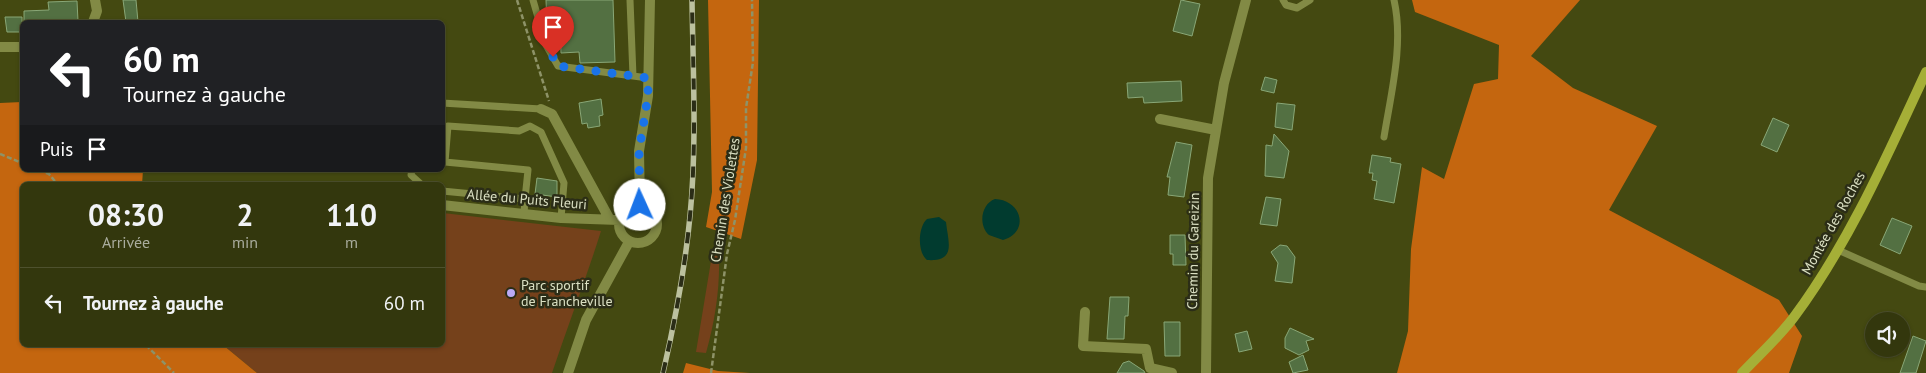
<!DOCTYPE html>
<html lang="fr">
<head>
<meta charset="utf-8">
<style>
  body { margin:0; font-family:"PT Sans",sans-serif; background:#3e421b; color:#f1f3f6; height:100vh; display:flex; flex-direction:column; font-size:19px; white-space:nowrap }
  * { box-sizing:border-box; margin:0 }
  p { font-size:16px; color:#a9ac9d }
  .icon { flex:none; width:28px; height:28px; fill:none; stroke:currentColor; stroke-width:2; stroke-linecap:round; stroke-linejoin:round }
  .map { position:relative; flex:1; overflow:hidden }
  .panel { position:absolute; left:20px; top:182px; width:425px; height:165px; display:flex; flex-direction:column; background:#33370d; border-radius:8px; box-shadow:0 1px 4px #0004,0 0 0 1px #4e512e }
  .panel>* { flex:none }
  .banner { position:absolute; left:20px; top:20px; width:425px; height:152px; border-radius:8px; box-shadow:0 1px 4px #0004,0 0 0 1px #4e512e; background:#202124; color:#fff; overflow:hidden }
  .buttons { position:absolute; left:1865px; top:312px; display:grid; gap:10px }
  .buttons a { display:grid; place-items:center; width:45px; height:45px; border-radius:50%; background:#33370d; box-shadow:0 1px 4px #0004,0 0 0 1px #4e512e; font-size:25px }
  .pin { position:absolute; display:grid; place-items:center; width:42px; height:42px; color:#fff; margin:-51px -21px; border-radius:50% 50% 50% 0; rotate:-45deg; box-shadow:0 0 5px #0007 }
  .pin .icon { rotate:45deg }
  .me { position:absolute; width:55px; margin:-28px; rotate:358deg; stroke-linejoin:round; filter:drop-shadow(0 0 4px #0008) }
  .turn { display:flex; align-items:center; gap:18px; height:105px; padding:0 20px; font-size:22px }
  .turn .icon { width:65px; height:65px; stroke-width:2.5 }
  .turn b { display:block; font-size:35px; line-height:42px }
  .then { display:flex; align-items:center; height:48px; padding:0 20px; background:#0003; gap:10px; font-size:19px }
  .eta { display:flex; justify-content:space-evenly; align-items:center; height:85px; text-align:center }
  .eta b { font-size:30px; font-weight:700; line-height:35px }
  ul { padding:0; list-style:none }
  li { display:flex; align-items:center; gap:15px; height:70px; padding:0 20px; border-top:1px solid #4e512e }
  li div { flex:1 }
  li b { display:block; font-size:19px }
  li em { font-style:normal }
  .map>svg:first-child { display:block }
  .green { fill:#75411b }
  .forest { fill:#c4660f }
  .water { fill:#013b2f }
  .building { fill:#537042; stroke:#89a777 }
  .lines { fill:none; stroke-linecap:round; stroke-linejoin:round }
  .path { stroke:#8e9368; stroke-width:2.5; stroke-dasharray:5 2.5; stroke-linecap:butt }
  .lane { stroke:#828a45; stroke-width:7 }
  .street { stroke:#828a45; stroke-width:10 }
  .secondary { stroke:#a5af37; stroke-width:10 }
  .rail-casing { stroke:#bcc19f; stroke-width:5.5 }
  .rail { stroke:#2b2d17; stroke-width:4; stroke-dasharray:11; stroke-linecap:butt }
  .route { stroke:#1a73e8; stroke-width:9; stroke-dasharray:0 16.2 }
  .poi-dot { fill:#bbaaf6; stroke:#2b2d17; stroke-width:2 }
  .labels { text-anchor:middle; stroke-width:5; stroke-linejoin:round; paint-order:stroke }
  .street-label { font-size:14px; fill:#dbe0c3; stroke:#2b2d17 }
  .poi-label { font-size:14px; fill:#dbe0c3; stroke:#2b2d17; text-anchor:start }
</style>
</head>
<body>
<div class="map">
<svg width="1926" height="373" viewBox="0 0 1926 373">
  <rect width="100%" height="100%" fill="#444911"/>
  <path class="green" d="M443,213L601,231C586,279 568,325 552,373H257L223,345H442Z
    M712,255L719,256C720,289 715,321 706,353L696,352Z"/>
  <path class="forest" d="M708,0H759L757,160L741,239L706,227L712,192Z
    M1412,0H1580L1531,56L1573,88L1657,126L1609,210L1779,300L1802,336L1789,373H1397L1408,331L1411,249L1422,167L1444,179L1474,84L1498,79L1499,45L1415,12Z
    M22,102V170H143L142,185H22V345H223L257,373H0V103Z
    M686,363L718,371L750,373H683Z"/>
  <path class="water" d="M995,199C1022,200 1030,232 1003,240L989,235C978,225 981,204 995,199Z
    M939,217L946,222C948,242 957,262 927,260C917,252 918,227 927,219Z"/>
  <path class="building" d="M123,0H136L138,22H126Z
    M546,0H613L615,62L580,63L579,52L561,53L560,24L547,25Z
    M1181,0L1200,4L1192,36L1173,31Z
    M77,1L78,21L24,22V11L49,10L48,2Z
    M5,17H22V32H7Z
    M1265,77L1277,80L1274,93L1261,90Z
    M1181,81L1182,101L1144,103L1143,97L1128,98L1127,83Z
    M601,99L603,115L599,116L600,126L588,128L587,123L582,124L579,103Z
    M1277,103L1295,105L1292,130L1275,127Z
    M1773,118L1789,125L1777,152L1761,145Z
    M1274,134L1289,151L1284,178L1265,176L1266,145L1272,146Z
    M1176,142L1192,145L1184,197L1168,195L1170,177H1167Z
    M1372,155L1391,158L1390,162L1401,164L1394,203L1374,199L1377,181L1372,180L1373,173H1369Z
    M537,178L557,181V197L535,194Z
    M1266,197L1281,199L1277,226L1260,224Z
    M1892,218L1912,226L1900,254L1880,245Z
    M1170,235H1185L1186,265H1173V254H1170Z
    M1280,245L1287,246L1295,257L1292,283L1275,281L1278,263L1271,252Z
    M1110,297H1129L1128,316H1125L1124,339H1107Z
    M1164,322H1180V356H1165Z
    M1290,328L1314,339L1306,341L1309,350L1299,355L1285,348V338Z
    M1247,331L1252,349L1239,352L1235,334Z
    M1913,336L1926,341L1916,373H1900Z
    M1303,355L1308,370L1293,373L1289,362Z
    M1129,361L1144,371L1145,373H1117L1123,363Z"/>
  <g class="lines">
    <path class="path" d="M517,0L549,101
      M0,154L22,163
      M39,170L49,174L58,185
      M146,345L174,373
      M711,373L727,254L735,220L746,148V108L753,62L752,0"/>
    <path class="lane" d="M533,0L546,45L558,66L648,78
      M630,0L633,76
      M1283,0L1286,5L1297,8L1310,0
      M442,103L541,109
      M1384,137C1391,93 1404,44 1394,0
      M412,170L411,175L422,185
      M442,191L525,199L524,214
      M525,199L528,170L445,162L448,126L519,131L530,126L541,132L564,183L561,218
      M1838,250L1919,286L1926,287"/>
    <path class="street" d="M93,22L97,11L95,0
      M0,47H22
      M541,109L552,114L609,218
      M1160,119L1216,130
      M619 224a19 19 0 1 1 38 0a19 19 0 1 1-38 0Z
      M442,205L561,218L619,220
      M640,205L639,151L648,96L650,0
      M1085,312L1083,346L1146,349L1150,368L1172,373
      M568,373L586,320L629,242
      M1206,373L1208,178L1224,83L1246,0"/>
    <path class="secondary" d="M1742,373C1759,355 1779,337 1794,317C1849,243 1887,156 1926,72"/>
    <defs>
      <path id="rail" d="M663,373C675,321 685,269 690,216C697,144 693,72 692,0"/>
    </defs>
    <use href="#rail" class="rail-casing"/>
    <use href="#rail" class="rail"/>
  </g>
  <g class="lines">
    <path class="route" d="M553,57L558,66L648,78V96L639,151L640,205"/>
  </g>
  <circle class="poi-dot" cx="511" cy="293" r="5"/>
  <g class="labels">
    <g class="street-label">
      <text transform="translate(527 199) rotate(5)" y="5">Allée du Puits Fleuri</text>
      <text transform="translate(725 200) rotate(-81)" y="5">Chemin des Violettes</text>
      <text transform="translate(1833 223) rotate(-61)" y="5">Montée des Roches</text>
      <text transform="translate(1193 251) rotate(-89)" y="5">Chemin du Gareizin</text>
    </g>
    <g class="poi-label">
      <text x="521" y="290">Parc sportif<tspan x="521" dy="16">de Francheville</tspan></text>
    </g>
  </g>
</svg>
<div class="buttons">
<a><svg class="icon" aria-label="sound" viewBox="0 0 24 24"><path d="M4 9h4l5-4v14l-5-4H4zM17 9q2 3 0 6"/></svg></a>
</div>
<div class="pin" style="left:553px;top:57px;background:#d93025"><svg class="icon" aria-label="arrive" viewBox="0 0 24 24"><path d="M6 21V4h12l-3 4 3 4H6"/></svg></div>
<svg class="me" style="left:640px;top:205px" viewBox="-20 -20 40 40"><circle r="19" fill="#fff"/><path d="M0-13L10 11 0 6-10 11z" fill="#1a73e8"/></svg>
<div class="banner">
<div class="turn"><svg class="icon" aria-label="left" viewBox="0 0 24 24"><path d="M17 20v-9H6M10 6l-5 5 5 5"/></svg><div><b>60 m</b>Tournez à gauche</div></div>
<div class="then">Puis<svg class="icon" aria-label="arrive" viewBox="0 0 24 24"><path d="M6 21V4h12l-3 4 3 4H6"/></svg></div>
</div>
<section class="panel">
<div class="eta">
<div><b>08:30</b><p>Arrivée</p></div>
<div><b>2</b><p>min</p></div>
<div><b>110</b><p>m</p></div>
</div>
<ul>
<li><svg class="icon" aria-label="left" viewBox="0 0 24 24"><path d="M17 20v-9H6M10 6l-5 5 5 5"/></svg><div><b>Tournez à gauche</b></div><em>60 m</em></li>
</ul>
</section>
</div>
</body>
</html>
